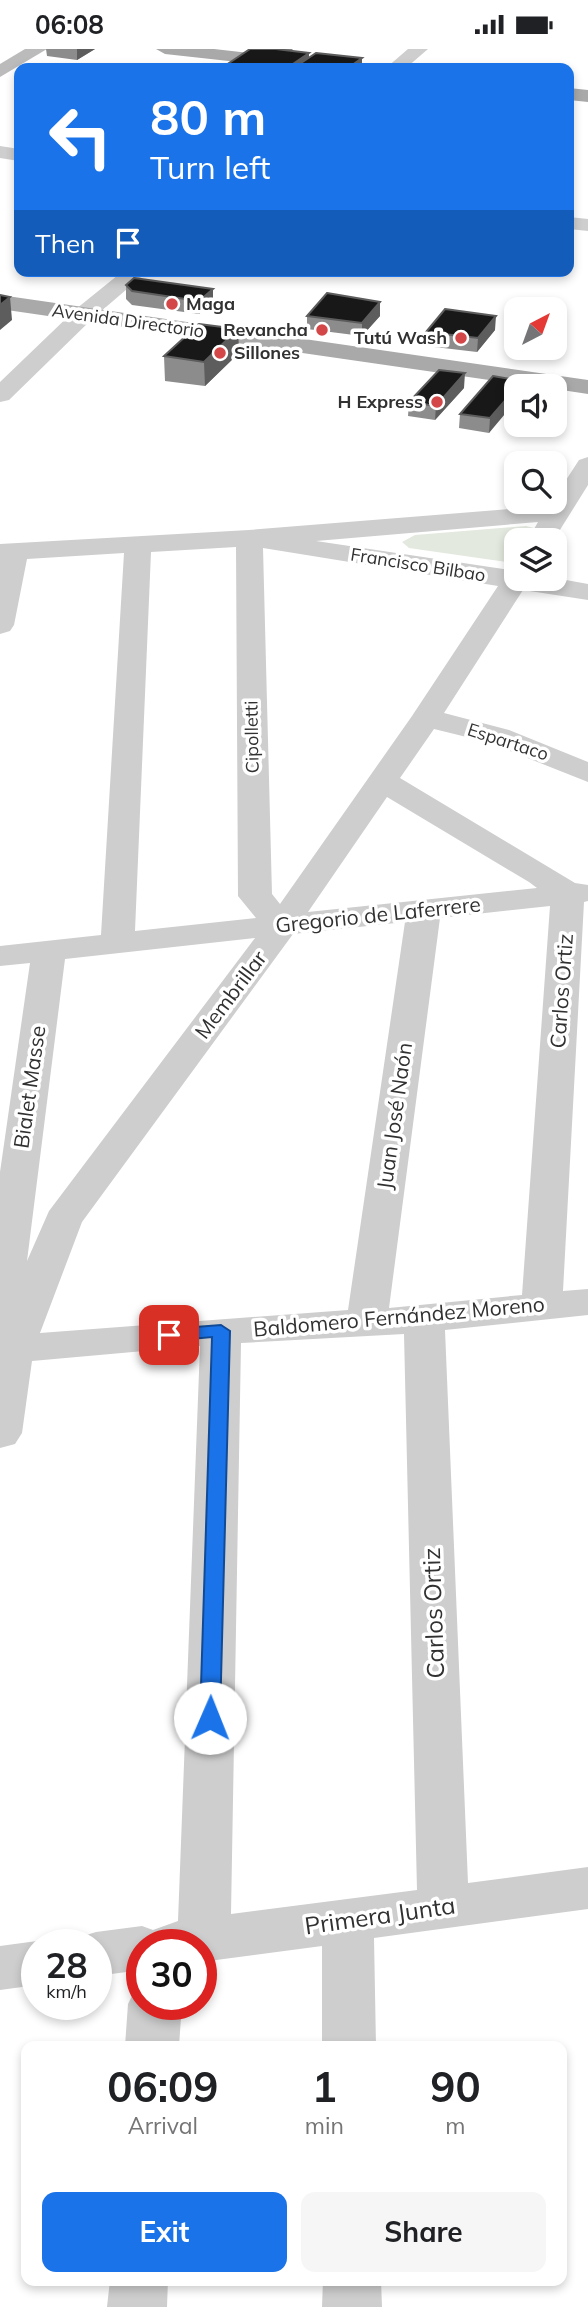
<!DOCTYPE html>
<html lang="en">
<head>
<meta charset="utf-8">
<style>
  body { margin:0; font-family:Mulish,sans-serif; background:#f6f6f6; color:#202124; height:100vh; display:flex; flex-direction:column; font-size:26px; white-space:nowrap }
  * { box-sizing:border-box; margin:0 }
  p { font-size:23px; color:#757577 }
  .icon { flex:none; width:38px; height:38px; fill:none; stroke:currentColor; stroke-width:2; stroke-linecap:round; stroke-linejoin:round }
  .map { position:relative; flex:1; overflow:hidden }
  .sheet { position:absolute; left:21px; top:1992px; width:546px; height:245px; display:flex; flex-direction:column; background:#fff; border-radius:14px; box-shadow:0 4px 10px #0003 }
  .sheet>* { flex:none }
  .banner { position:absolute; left:14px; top:14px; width:560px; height:214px; border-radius:14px; box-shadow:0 4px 10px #0003; background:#1a73e8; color:#fff; overflow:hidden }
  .needle { width:46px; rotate:41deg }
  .controls { position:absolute; left:504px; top:248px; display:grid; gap:14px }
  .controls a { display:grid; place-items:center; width:63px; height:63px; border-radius:14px; background:#fff; box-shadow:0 4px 10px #0003; font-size:35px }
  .speed { position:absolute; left:21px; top:1880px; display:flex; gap:14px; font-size:35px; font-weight:700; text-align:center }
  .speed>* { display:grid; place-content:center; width:91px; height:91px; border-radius:50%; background:#fff; box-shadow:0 4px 10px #0003; line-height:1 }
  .speed small { font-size:18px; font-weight:400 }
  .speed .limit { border:10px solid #d22; background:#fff; color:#111 }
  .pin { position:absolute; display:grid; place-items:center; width:60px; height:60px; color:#fff; margin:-30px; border-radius:14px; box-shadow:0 4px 10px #0006 }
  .me { position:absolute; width:77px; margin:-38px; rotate:1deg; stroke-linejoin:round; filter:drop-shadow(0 0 5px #0008) }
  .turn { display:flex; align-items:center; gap:24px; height:147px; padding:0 21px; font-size:32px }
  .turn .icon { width:91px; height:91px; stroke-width:2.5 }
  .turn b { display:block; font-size:49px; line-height:60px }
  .then { display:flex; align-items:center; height:66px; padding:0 21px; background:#0003; gap:14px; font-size:26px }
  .eta { display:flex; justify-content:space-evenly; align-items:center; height:119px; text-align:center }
  .eta b { font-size:42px; font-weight:700; line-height:49px }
  .primary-button { display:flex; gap:14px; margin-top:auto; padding:14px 21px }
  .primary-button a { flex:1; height:80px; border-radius:14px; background:#1a73e8; color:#fff; font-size:28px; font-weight:700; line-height:80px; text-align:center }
  .primary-button a+a { background:#f6f6f6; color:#202124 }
  .status { display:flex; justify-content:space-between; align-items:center; height:49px; padding:0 35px; background:#fff; direction:ltr }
  .status svg { height:19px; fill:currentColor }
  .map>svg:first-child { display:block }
  .green { fill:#e3e9de }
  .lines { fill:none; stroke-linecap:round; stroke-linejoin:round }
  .street { fill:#cecece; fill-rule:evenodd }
  .secondary { fill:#bbb; fill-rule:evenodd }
  .primary { fill:#a9a9a9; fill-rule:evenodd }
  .wall { fill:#8c8c8c }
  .shaded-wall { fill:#5d5d5d }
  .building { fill:#181818; stroke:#5d5d5d; stroke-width:2 }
  .route { fill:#1a73e8; stroke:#114b97; stroke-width:2 }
  .poi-dot { fill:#d34748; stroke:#fff; stroke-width:2.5 }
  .labels { text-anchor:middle; stroke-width:7; stroke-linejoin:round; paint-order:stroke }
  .far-poi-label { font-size:18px; font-weight:bold; fill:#313131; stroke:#fff; text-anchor:end }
  .far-street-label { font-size:18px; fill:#313131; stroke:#fff }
  .street-label { font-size:21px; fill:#313131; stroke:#fff }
  .near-street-label { font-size:24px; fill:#313131; stroke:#fff }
</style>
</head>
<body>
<div class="status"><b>06:08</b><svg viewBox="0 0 49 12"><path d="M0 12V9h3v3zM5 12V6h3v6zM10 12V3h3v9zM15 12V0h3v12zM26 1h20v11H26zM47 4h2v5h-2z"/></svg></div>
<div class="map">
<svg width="588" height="2258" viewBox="0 0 588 2258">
  <rect width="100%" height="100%" fill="#fff"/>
  <path class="green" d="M526,477L538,480L532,492H516V513L514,514L409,499L402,493L415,486Z"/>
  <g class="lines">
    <path class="street" d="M408,0H428L406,19H386Z
      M0,97L19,100V112L0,109Z
      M569,168L588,170V182L569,180Z
      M123,222H148L92,270L9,351L0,353V333L76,260Z
      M588,408V436L553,492H533L530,487L538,473L316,492L516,522V530L555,529L588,535V551L523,541L444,664L509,681L588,713V733L487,693L434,680L400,729L575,834L588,836V852L584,853L563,1242L588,1240V1266L445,1281L468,1834L588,1818V1860L374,1889L376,1997H322V1897L201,1913V1895H142V1921L96,1927V1895H74L77,1889L96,1883L142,1877L153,1881L178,1872L200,1297L32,1312L22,1384L15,1395L0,1399V1123L30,914L0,917V897L101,886L124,504L27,510L14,576L10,582L0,585V495L249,481L549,457L555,453V448L579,411ZM236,498L238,847L256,869L135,882L151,503ZM263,499L498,537L412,667L280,855L272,845ZM387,748L529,833L537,839L308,863ZM550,857L522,1246L389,1259L440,869ZM405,873L348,1261L40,1284L82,1173L293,885ZM255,889L49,1162L27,1212L65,910ZM404,1285L417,1841L231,1865L241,1294Z
      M37,1892L47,1895H37V1936L0,1941V1897Z
      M142,1937V1955H182L179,1997H125L128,1955L136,1939Z
      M110,2231H168L167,2258H107Z
      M323,2231H381L382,2258H322Z"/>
    <path class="secondary" d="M25,0H47L0,28V15Z"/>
    <path class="primary" d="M156,0H214L338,14L347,19H291L165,5Z
      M569,39L588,41V53L569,51Z
      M0,246L588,331V345L555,340V338H537L0,260Z"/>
  </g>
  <path class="wall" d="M46,0H95L77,11L47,7Z
    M250,0H293L291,2L309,4V8L362,9V19H226V16Z
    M126,236L213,240V254L199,265L132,256L126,250Z
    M307,267H380L362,287L307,280Z
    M238,280L239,304L205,337L165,332L164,307Z
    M495,281L477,303L426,297V283Z
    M522,332L489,384L459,379L460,365Z
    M464,339L435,371L408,367L409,353Z"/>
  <path class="shaded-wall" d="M77,0H95L77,11Z
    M309,4V17L298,16V19H287Z
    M362,9V19H348Z
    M213,240V254L199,265V252Z
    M10,248L12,271L0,281V256Z
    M380,253V267L362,287V274Z
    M496,267L495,281L477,303L478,289Z
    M238,280L239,304L205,337L204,313Z
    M465,324L464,339L435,371L436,357Z
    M516,339V352L489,384L490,369Z"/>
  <path class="building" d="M250,0H276L309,4L287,19H250L226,16Z
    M316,4L362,9L348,19H325L298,16Z
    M134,229L213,240L199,252L132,242L126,236Z
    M327,244L380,253L362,274L307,267Z
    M0,246L10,248L0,256Z
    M445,260L496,267L478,289L426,283Z
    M199,275L238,280L204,313L164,307Z
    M439,321L465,324L436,357L409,353Z
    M493,327L522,332L490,369L460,365Z"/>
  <path class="route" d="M221,1276L230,1282L220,1669L217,1675L210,1677L203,1675L200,1669L212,1288L169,1292L161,1286L169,1280Z"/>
  <g class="poi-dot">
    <circle cx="172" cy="255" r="7"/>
    <circle cx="322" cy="281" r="7"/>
    <circle cx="461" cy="289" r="7"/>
    <circle cx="220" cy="304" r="7"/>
    <circle cx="437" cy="353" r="7"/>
  </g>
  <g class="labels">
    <g class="far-poi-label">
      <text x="186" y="261" text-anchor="start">Maga</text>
      <text x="308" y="287">Revancha</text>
      <text x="447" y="295">Tutú Wash</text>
      <text x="234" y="310" text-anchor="start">Sillones</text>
      <text x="423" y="359">H Express</text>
    </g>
    <g class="far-street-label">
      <text transform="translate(128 272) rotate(8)" y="6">Avenida Directorio</text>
      <text transform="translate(418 516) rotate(9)" y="6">Francisco Bilbao</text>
      <text transform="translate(252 688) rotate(-91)" y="6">Cipolletti</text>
      <text transform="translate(508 693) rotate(18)" y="6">Espartaco</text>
    </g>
    <g class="street-label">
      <text transform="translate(378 866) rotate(-6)" y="7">Gregorio de Laferrere</text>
      <text transform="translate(562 942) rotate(-86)" y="7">Carlos Ortiz</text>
      <text transform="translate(231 946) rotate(-53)" y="7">Membrillar</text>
      <text transform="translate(30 1038) rotate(-82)" y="7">Bialet Masse</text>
      <text transform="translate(395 1067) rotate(-82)" y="7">Juan José Naón</text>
      <text transform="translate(399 1268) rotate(-5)" y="7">Baldomero Fernández Moreno</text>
    </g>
    <g class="near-street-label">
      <text transform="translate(434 1564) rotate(-92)" y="8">Carlos Ortiz</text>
      <text transform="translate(380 1867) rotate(-8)" y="8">Primera Junta</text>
    </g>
  </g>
</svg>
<div class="controls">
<a><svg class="needle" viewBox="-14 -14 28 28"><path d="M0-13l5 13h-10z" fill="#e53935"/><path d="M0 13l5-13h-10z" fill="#757577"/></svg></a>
<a><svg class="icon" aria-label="sound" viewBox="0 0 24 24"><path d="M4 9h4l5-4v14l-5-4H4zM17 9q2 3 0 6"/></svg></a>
<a><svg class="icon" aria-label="search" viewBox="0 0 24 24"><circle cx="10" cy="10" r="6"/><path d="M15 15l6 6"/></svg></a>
<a><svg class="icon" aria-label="layers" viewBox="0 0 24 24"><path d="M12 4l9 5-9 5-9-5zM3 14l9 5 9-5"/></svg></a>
</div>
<div class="speed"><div>28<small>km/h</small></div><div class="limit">30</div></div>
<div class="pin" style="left:169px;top:1286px;background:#d93025"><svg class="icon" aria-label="arrive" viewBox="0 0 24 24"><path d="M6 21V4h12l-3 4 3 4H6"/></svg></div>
<svg class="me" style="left:210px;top:1669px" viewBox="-20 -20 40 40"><circle r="19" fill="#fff"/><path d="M0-13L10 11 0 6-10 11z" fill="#1a73e8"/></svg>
<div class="banner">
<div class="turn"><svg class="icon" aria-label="left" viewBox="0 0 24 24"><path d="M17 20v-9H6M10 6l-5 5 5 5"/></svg><div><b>80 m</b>Turn left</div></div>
<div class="then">Then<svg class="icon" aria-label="arrive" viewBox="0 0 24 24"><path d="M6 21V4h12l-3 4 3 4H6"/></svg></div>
</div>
<section class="sheet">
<div class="eta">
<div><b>06:09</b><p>Arrival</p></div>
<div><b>1</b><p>min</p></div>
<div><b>90</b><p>m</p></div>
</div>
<div class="primary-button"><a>Exit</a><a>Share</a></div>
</section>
</div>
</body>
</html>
